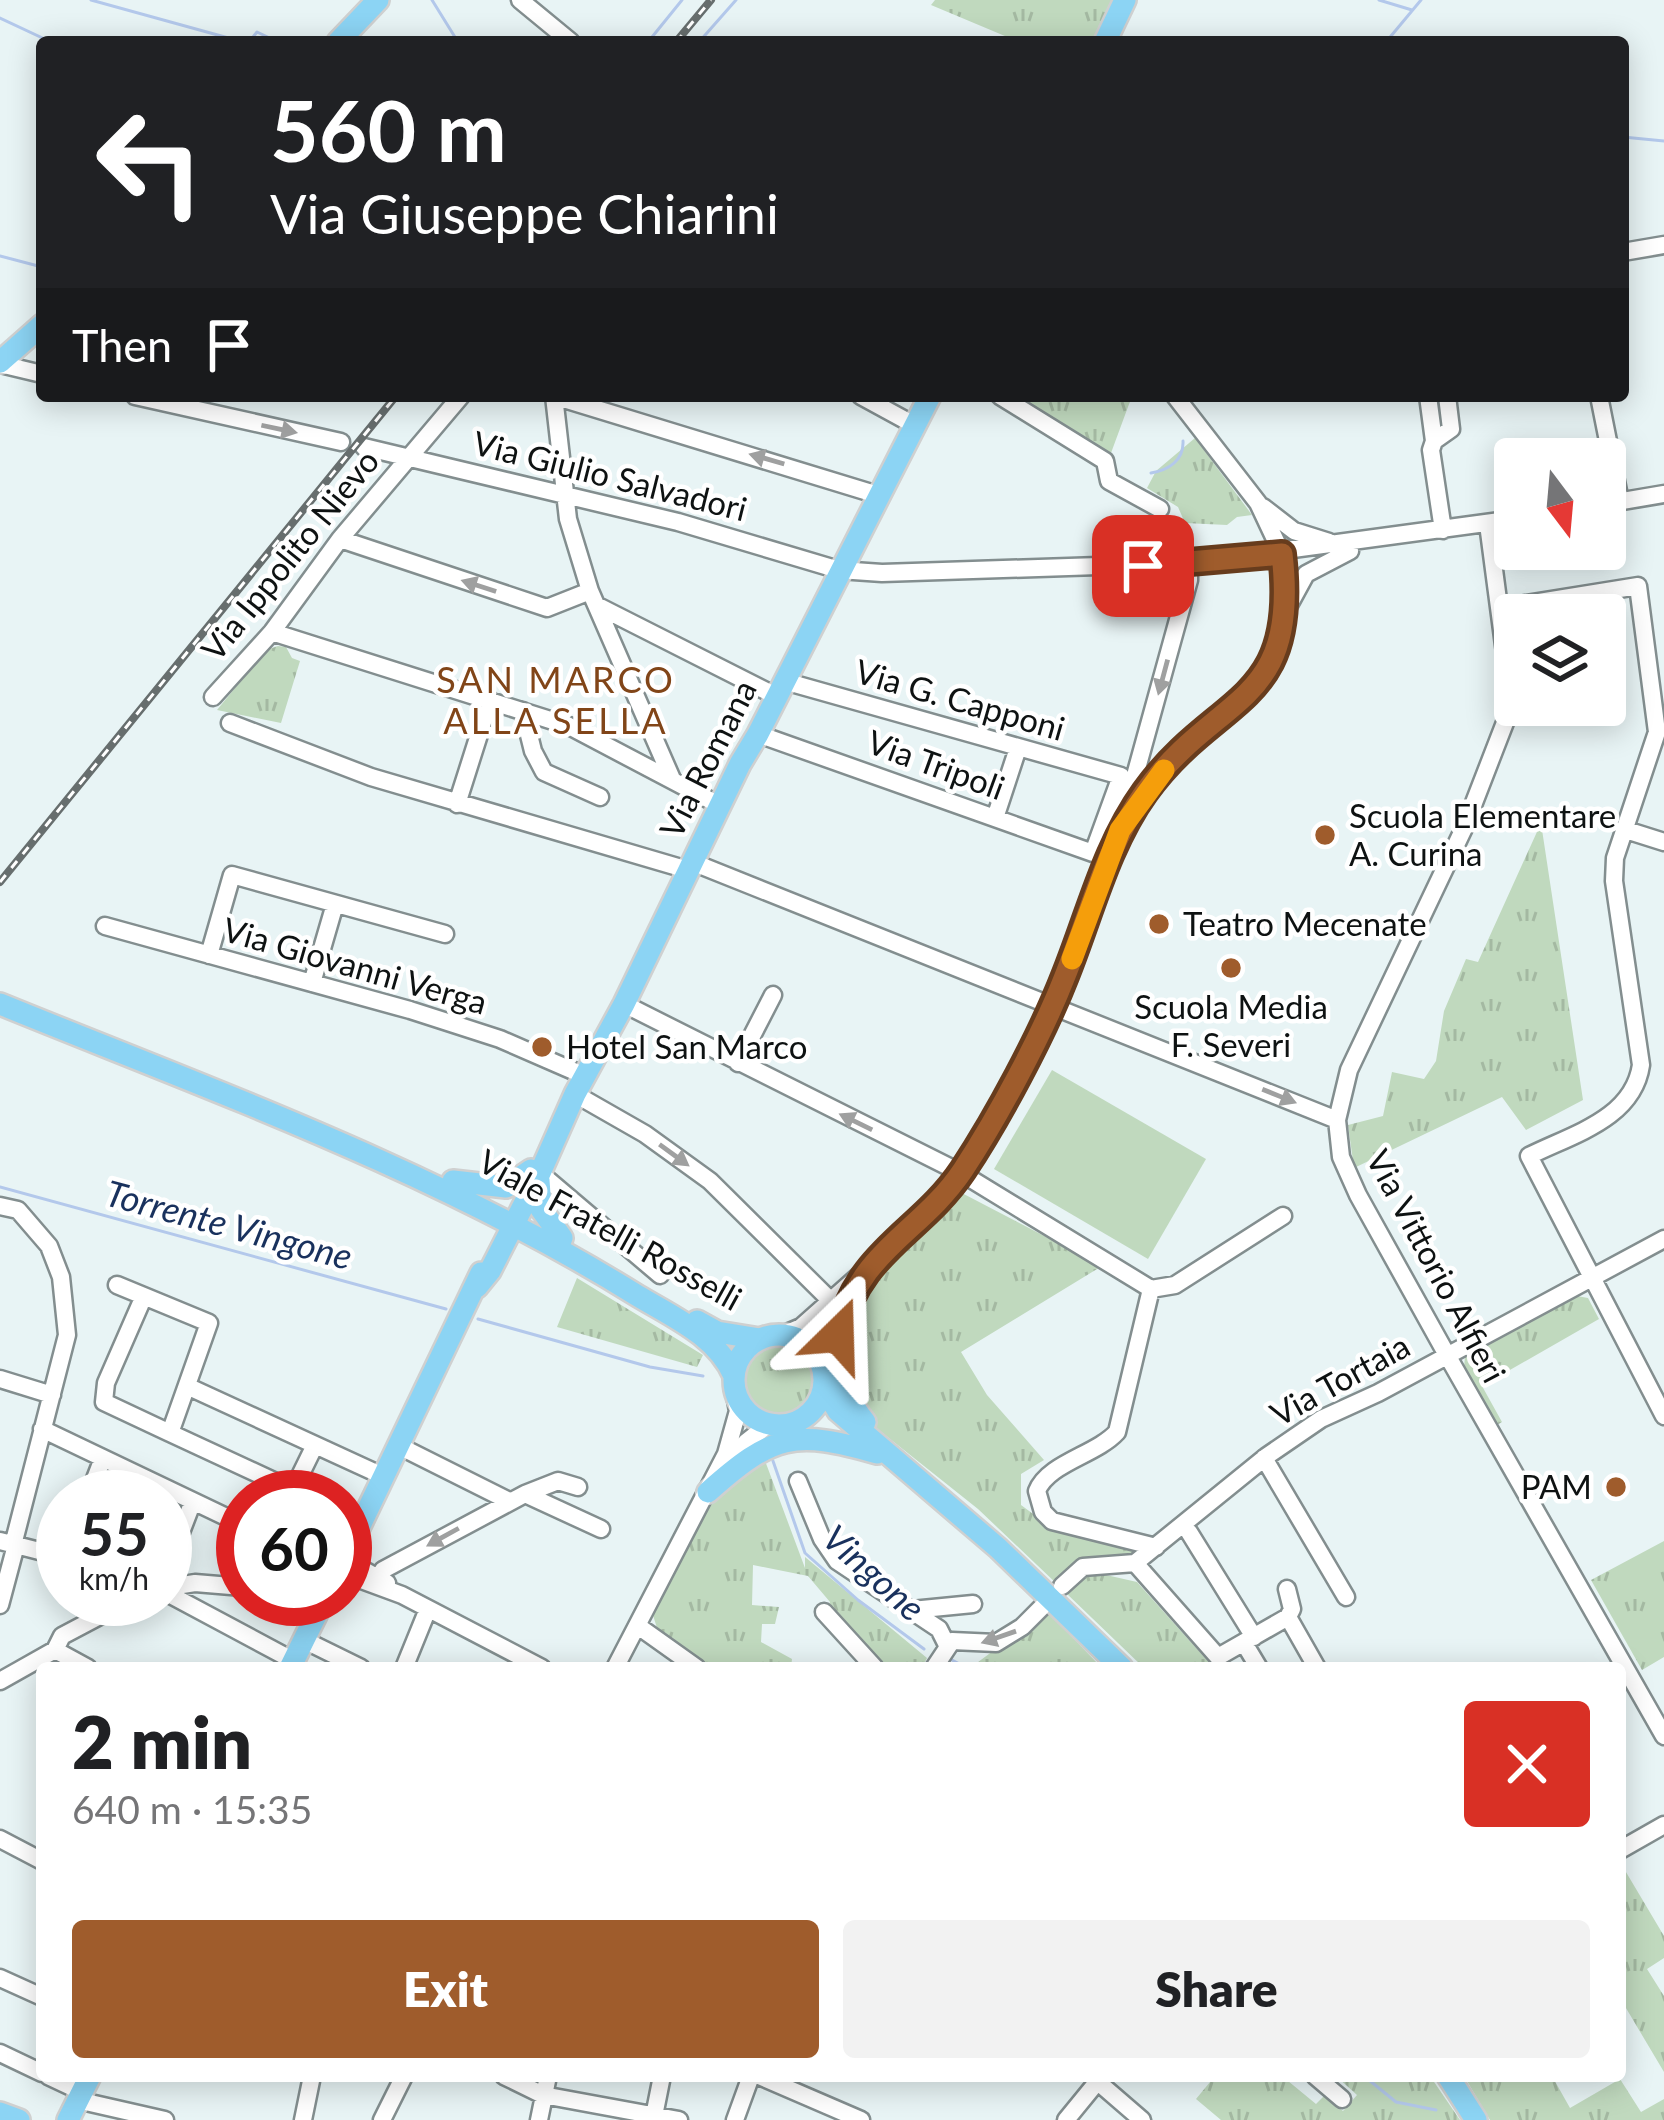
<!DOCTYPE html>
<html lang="en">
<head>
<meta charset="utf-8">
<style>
  body { margin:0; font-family:Lato,sans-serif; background:#f2f2f2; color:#202124; height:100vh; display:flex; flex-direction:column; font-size:45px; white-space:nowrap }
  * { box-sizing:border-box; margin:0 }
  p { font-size:39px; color:#757577 }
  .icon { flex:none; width:66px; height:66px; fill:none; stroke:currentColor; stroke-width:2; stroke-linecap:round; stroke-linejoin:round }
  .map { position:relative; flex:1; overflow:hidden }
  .drawer { position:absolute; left:36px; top:1662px; width:1590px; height:420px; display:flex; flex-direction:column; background:#fff; border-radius:12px; box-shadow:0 6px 30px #0003 }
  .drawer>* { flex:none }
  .guide { position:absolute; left:36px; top:36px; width:1593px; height:366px; border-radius:12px; box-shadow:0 6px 30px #0003; background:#202124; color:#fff; overflow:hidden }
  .needle { width:78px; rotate:164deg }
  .controls { position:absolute; left:1494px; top:438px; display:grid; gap:24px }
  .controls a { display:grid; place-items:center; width:132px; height:132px; border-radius:12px; background:#fff; box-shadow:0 6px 30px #0003; font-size:60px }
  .speed { position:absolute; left:36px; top:1470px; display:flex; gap:24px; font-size:60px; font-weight:700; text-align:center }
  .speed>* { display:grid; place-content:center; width:156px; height:156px; border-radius:50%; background:#fff; box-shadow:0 6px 30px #0003; line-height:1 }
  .speed small { font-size:30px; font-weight:400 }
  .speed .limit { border:18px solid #d22; background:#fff; color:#111 }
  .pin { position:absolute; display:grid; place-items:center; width:102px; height:102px; color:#fff; margin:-51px; border-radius:24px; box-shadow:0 6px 18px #0006 }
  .me { position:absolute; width:132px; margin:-66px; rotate:22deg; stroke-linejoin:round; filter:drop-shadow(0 0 9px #0008) }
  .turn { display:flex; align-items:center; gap:42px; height:252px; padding:0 36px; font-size:54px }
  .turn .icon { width:156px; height:156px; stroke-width:2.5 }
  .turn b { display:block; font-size:84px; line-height:102px }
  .then { display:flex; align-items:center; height:114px; padding:0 36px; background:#0003; gap:24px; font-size:45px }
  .round { display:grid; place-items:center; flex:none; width:126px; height:126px; border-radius:12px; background:#f2f2f2 }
  .summary { display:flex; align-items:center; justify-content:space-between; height:204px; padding:0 36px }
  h1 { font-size:72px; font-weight:800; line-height:90px }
  .action { display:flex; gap:24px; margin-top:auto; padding:24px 36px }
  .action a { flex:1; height:138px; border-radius:12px; background:#9f5c2c; color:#fff; font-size:48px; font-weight:800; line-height:138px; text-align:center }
  .action a+a { background:#f2f2f2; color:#202124 }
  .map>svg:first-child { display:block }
  .grass { fill:url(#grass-tufts) }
  .garden { fill:#c0d9be }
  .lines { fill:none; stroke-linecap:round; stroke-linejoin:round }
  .stream { stroke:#b3c8eb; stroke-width:3 }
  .minor-casing { stroke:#838e8f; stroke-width:21 }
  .major-casing { stroke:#cfd0d0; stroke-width:26 }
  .minor { stroke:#fff; stroke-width:16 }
  .major { stroke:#8cd4f4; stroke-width:21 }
  .rail-casing { stroke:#676e6e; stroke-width:8 }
  .rail { stroke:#fff; stroke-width:3; stroke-dasharray:9; stroke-linecap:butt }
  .oneway { fill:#9fa0a0 }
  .route-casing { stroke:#673c1d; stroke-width:30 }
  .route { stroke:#9f5c2c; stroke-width:21 }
  .slow { stroke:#f59e0b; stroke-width:21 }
  .poi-dot { fill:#9f5c2c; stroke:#fff; stroke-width:4.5 }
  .labels { text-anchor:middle; stroke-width:9; stroke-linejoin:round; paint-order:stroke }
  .street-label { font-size:33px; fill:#0e1212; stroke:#fff }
  .poi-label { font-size:33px; fill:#0e1212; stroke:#fff; text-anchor:start }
  .neighbourhood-label { font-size:36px; letter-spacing:3px; fill:#814518; stroke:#fff }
  .water-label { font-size:36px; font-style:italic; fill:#19315d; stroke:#fff }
</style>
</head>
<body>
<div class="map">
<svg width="1664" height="2120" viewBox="0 0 1664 2120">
  <defs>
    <pattern id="grass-tufts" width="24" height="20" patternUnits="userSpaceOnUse" patternTransform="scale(3)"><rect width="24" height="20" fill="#c0d9be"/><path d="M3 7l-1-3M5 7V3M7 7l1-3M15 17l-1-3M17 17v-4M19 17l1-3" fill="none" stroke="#a4b9a2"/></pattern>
  </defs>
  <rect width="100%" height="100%" fill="#e8f4f5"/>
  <path class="grass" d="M935,0H1116L1096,42H1019L931,5Z
    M1007,396H1132L1111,453Z
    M1195,438L1252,515L1237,517L1227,525L1185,523L1178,507L1147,488L1156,471Z
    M278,646L286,647L292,658L300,661L281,723L217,710L266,650Z
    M1541,823L1583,1100L1526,1130L1502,1097L1354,1168L1348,1125L1383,1116L1392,1072L1424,1079L1436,1061L1444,1011L1466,959L1478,962Z
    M958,1191L1102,1266L961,1352L987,1395L1044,1460L1021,1474V1505L1048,1525L1135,1552V1557L1058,1585L978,1509L875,1427L855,1401L841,1347L860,1291Z
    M577,1278L703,1355L697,1367L557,1327Z
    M1577,1296L1588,1298L1599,1319L1482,1386L1502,1422L1497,1425L1464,1367L1465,1357Z
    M744 1382a35 35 0 1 1 70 0a35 35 0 1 1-70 0Z
    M764,1458L805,1568V1557L927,1658L922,1668H880L824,1612L830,1602L808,1576L753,1565L752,1605L779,1607L775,1624H762L761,1642L792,1659L791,1668H711L657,1628L652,1612L713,1496Z
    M1664,1541V1657L1642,1670L1591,1580Z
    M1093,1572L1137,1582L1214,1668H1144L1066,1593L1080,1578Z
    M1047,1611L1102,1668H970Z
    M1620,1862L1664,1936V1958L1647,1969L1664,1996V2072L1620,1998Z
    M1215,2076H1282L1316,2104L1324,2096L1343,2111L1357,2095L1336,2076H1430L1460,2120H1221L1196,2099Z
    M1464,2076H1552L1570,2108L1620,2079L1641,2112L1664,2099V2120H1490Z"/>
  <path class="garden" d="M1052,1070L1206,1159L1148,1259L994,1169Z"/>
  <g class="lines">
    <path class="stream" d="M91,0L243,42
      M432,0L458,42
      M1379,0L1412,10
      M0,18L51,42
      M249,42L257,32L278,42
      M324,42L363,0
      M648,42L682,0
      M699,42L736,0
      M1386,42L1421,0
      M1623,137L1664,141
      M0,256L42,267
      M1151,473C1169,470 1184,460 1183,441
      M0,1187L446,1309
      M478,1319L650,1367L703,1376
      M773,1461L805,1553L858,1600L924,1649
      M952,1660L967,1668
      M1364,2076L1396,2102L1436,2110"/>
    <defs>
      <path id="minor" d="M520,0L571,42
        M1623,252L1664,245
        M0,364L42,374
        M135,396L341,442
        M554,396L568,519L590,591L672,779
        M554,396L878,495
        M861,396L916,426
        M1000,396L1105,461L1109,481L1160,509
        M1428,396L1434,441L1431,450L1443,530
        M1599,396L1620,501
        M1434,441L1451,429L1447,396
        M364,447L678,522L839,570L882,573L1189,563L1515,519
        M1605,504L1664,494
        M1263,507L1294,531L1329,542
        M1488,524L1510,691L1506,720L1465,826L1349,1070L1337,1120L1341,1157L1358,1195L1447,1355L1664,1736
        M340,539L547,608L590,591
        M596,605L776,696
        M1288,607L1306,574L1350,551
        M1501,608L1638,586L1657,732L1615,858L1614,881L1641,1065C1633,1119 1573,1134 1529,1156L1664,1416
        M272,632L569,726L719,805
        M213,697L272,632L340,539L461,396
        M523,711L533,751L544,772L600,797
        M230,723L371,777L688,870
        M758,734L1093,853L1121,776L784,681
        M457,804L490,700
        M1125,812L1189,580V563
        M995,818L1018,748
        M1626,830L1664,842
        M692,862L1337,1120
        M105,926L410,1010L500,1039L585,1076
        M209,955L232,875L445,934
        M312,983L335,904
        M624,1004L961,1173L1151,1289L1117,1432C1096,1455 1048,1463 1037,1491L1043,1512L1052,1521L1156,1547
        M738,1063L773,995
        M575,1094L645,1134L710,1181L830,1300
        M540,1173L660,1275
        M0,1206L18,1210L49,1246L61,1277L67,1335L13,1545
        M117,1285L209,1323L170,1433L293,1490L315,1445
        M1151,1289L1175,1285L1283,1216
        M144,1296L106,1383L104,1402L170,1433
        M782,1335L801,1327L872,1264L961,1173L1053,1005L1120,830L1147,789L1177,756L1256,687L1269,668L1286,614L1282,554L1258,503L1175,396
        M816,1354L843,1303
        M0,1379L52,1395
        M189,1387L385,1477
        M42,1429L243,1525
        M399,1446L509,1501
        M1264,1458L1346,1597
        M730,1463L746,1442L769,1424
        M798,1481L822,1539L837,1561L939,1629L947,1645
        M525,1494L558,1481L578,1487
        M88,1497L103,1458
        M1189,1532L1254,1637
        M0,1541L63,1557
        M165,1550L173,1553L193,1501
        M1135,1563L1218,1657L1288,1617L1317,1668
        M345,1568L353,1564L387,1583
        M345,1574L402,1595L542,1668
        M379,1577L383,1570L525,1494L601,1529
        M1062,1586L1083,1567L1135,1563L1267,1456L1321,1419L1378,1393L1664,1239
        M1287,1589L1292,1609L1288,1617
        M165,1592L294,1661
        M171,1595L176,1586L195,1583L243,1587
        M0,1605L16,1545
        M912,1610L973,1604
        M824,1612L875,1668
        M638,1626L697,1668
        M304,1640L361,1668
        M1244,1643L1259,1668
        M55,1650L62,1636L132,1599
        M404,1668L428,1609
        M615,1668L726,1454L738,1411L734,1389
        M934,1668L952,1641L996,1643L1022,1627L1042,1607
        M0,1681L55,1650L88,1668
        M0,1839L42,1861
        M1620,1850L1664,1825
        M0,1978L42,1997
        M0,2053L42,2073
        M48,2076L82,2092
        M504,2076L543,2095L679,2120
        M759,2076L861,2120
        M1315,2076L1342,2099
        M1098,2082L1142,2120
        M77,2100L165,2120
        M654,2116L662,2076
        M303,2120L312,2076
        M382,2120L404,2076
        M539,2120L548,2076
        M735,2120L751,2076
        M1066,2120L1102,2076"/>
      <path id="major" d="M338,42L378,0
        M1105,42L1125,0
        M0,362L42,325
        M0,1004C216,1092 439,1172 638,1296C673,1317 717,1336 734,1376
        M539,1180L541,1209L562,1238
        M453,1181L506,1187L531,1170
        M477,1287L490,1271L540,1173L575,1094L624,1004L740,764L758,734L930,396
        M851,1292C834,1341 831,1381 865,1422
        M697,1321L717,1332L760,1339
        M734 1380a45 45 0 1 1 90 0a45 45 0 1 1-90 0Z
        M824,1388L838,1411L998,1548L1122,1668
        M708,1492C773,1434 794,1429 877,1453
        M345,1557L481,1273
        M290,1668L324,1599
        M1448,2076L1476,2120
        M0,2113L19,2120
        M68,2120L90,2076"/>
    </defs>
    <use href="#minor" class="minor-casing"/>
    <use href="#major" class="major-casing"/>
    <use href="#minor" class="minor"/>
    <use href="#major" class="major"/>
    <defs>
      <path id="rail" d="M676,42L711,0
        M0,882L396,396"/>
    </defs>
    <use href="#rail" class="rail-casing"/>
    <use href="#rail" class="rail"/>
  </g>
  <defs><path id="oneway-solid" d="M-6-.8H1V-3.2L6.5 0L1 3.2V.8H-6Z" transform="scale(3)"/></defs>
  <g class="oneway">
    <use href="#oneway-solid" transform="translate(279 429) rotate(12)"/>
    <use href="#oneway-solid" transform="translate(767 459) rotate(-164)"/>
    <use href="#oneway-solid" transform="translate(479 586) rotate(-162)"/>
    <use href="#oneway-solid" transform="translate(1163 677) rotate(105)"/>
    <use href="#oneway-solid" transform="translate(1279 1096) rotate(22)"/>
    <use href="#oneway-solid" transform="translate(856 1122) rotate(-154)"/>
    <use href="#oneway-solid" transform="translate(674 1155) rotate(36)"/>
    <use href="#oneway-solid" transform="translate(443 1537) rotate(151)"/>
    <use href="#oneway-solid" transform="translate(999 1637) rotate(161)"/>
  </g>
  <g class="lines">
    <defs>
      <path id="route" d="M838,1335C859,1249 920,1234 963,1170C998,1117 1042,1035 1065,976C1090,914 1106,846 1145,792C1217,692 1300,708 1282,554L1143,566"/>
    </defs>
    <use href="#route" class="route-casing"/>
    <use href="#route" class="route"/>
    <path class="slow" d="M1072,959L1120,830L1164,770"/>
  </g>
  <g class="poi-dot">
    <circle cx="1325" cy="835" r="12"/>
    <circle cx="1159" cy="924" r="12"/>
    <circle cx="1231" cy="968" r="12"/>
    <circle cx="542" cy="1047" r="12"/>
    <circle cx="1616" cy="1487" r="12"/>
  </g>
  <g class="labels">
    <g class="street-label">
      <text transform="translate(610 476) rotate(14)" y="12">Via Giulio Salvadori</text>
      <text transform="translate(290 555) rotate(-51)" y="12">Via Ippolito Nievo</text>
      <text transform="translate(960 700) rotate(16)" y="12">Via G. Capponi</text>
      <text transform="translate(708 759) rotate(-63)" y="12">Via Romana</text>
      <text transform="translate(936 765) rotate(20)" y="12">Via Tripoli</text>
      <text transform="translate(355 966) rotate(16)" y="12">Via Giovanni Verga</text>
      <text transform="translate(610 1230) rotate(29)" y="12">Viale Fratelli Rosselli</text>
      <text transform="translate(1436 1266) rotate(62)" y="12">Via Vittorio Alfieri</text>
      <text transform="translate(1340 1380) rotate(-29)" y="12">Via Tortaia</text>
    </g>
    <g class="poi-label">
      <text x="1349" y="828">Scuola Elementare<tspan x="1349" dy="38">A. Curina</tspan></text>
      <text x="1183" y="936">Teatro Mecenate</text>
      <text x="1231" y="1019" text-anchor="middle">Scuola Media<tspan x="1231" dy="38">F. Severi</tspan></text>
      <text x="566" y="1059">Hotel San Marco</text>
      <text x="1592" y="1499" text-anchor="end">PAM</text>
    </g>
    <g class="neighbourhood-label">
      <text x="556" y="693">SAN MARCO<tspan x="556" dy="41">ALLA SELLA</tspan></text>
    </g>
    <g class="water-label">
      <text transform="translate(229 1225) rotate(15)" y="13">Torrente Vingone</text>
      <text transform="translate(874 1573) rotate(42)" y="13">Vingone</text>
    </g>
  </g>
</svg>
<div class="controls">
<a><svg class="needle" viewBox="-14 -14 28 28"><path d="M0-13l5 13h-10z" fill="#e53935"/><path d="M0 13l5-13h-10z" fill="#757577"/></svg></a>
<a><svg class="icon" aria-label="layers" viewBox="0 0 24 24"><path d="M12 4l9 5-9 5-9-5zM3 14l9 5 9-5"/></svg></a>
</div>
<div class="speed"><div>55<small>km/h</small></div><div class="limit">60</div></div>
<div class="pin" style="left:1143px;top:566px;background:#d93025"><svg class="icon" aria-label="arrive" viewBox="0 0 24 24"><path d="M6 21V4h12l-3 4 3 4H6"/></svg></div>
<svg class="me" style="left:838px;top:1335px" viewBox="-20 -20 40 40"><path d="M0-17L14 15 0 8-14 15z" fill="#9f5c2c" stroke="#fff" stroke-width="4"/></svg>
<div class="guide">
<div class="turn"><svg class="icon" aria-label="left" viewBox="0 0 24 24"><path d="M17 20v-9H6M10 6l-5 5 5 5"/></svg><div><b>560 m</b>Via Giuseppe Chiarini</div></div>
<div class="then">Then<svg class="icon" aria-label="arrive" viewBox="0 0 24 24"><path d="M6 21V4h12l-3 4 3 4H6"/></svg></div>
</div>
<section class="drawer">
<div class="summary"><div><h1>2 min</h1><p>640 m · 15:35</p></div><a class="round" style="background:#d93025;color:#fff"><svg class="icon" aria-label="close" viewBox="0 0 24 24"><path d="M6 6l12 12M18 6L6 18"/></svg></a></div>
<div class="action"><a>Exit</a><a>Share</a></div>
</section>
</div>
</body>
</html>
